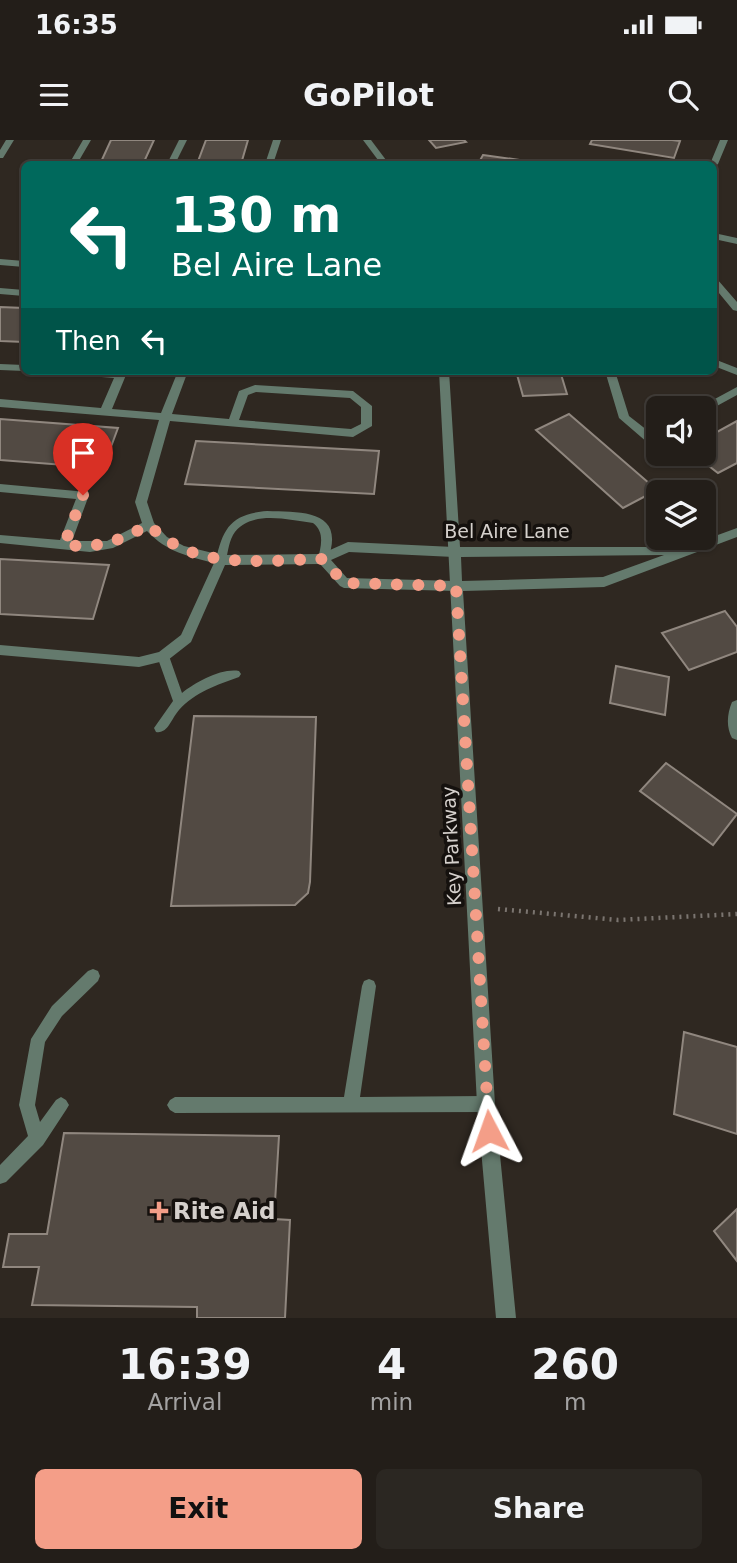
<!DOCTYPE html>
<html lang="en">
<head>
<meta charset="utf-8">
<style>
  body { margin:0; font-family:"DejaVu Sans",sans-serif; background:#2b2722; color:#f1f3f6; height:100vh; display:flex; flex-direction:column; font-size:26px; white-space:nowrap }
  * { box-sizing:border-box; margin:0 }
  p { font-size:23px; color:#a3a2a2 }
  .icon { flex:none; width:38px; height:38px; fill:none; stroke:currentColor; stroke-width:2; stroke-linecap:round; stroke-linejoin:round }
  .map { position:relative; height:1178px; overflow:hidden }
  .details { display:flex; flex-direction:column; background:#231e19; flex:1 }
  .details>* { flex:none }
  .guide { position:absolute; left:21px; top:21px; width:696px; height:214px; border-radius:10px; box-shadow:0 2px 5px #0004,0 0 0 2px #403c38; background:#00695c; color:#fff; overflow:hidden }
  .buttons { position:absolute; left:646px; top:256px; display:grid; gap:14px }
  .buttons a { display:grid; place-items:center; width:70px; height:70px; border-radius:10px; background:#231e19; box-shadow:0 2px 5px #0004,0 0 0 2px #403c38; font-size:35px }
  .pin { position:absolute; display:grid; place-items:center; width:60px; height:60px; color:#fff; margin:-72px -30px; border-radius:50% 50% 50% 0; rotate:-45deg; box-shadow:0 0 7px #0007 }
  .pin .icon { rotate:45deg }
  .me { position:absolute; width:77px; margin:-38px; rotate:356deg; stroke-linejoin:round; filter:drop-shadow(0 0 5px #0008) }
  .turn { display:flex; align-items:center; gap:24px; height:147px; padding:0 35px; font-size:32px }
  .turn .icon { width:91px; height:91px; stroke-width:2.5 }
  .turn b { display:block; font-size:49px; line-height:60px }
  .then { display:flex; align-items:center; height:66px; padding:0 35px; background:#0003; gap:14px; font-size:26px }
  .eta { display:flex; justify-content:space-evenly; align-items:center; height:119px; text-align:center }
  .eta b { font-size:42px; font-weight:700; line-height:49px }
  .cta { display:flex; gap:14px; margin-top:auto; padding:14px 35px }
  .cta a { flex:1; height:80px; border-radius:10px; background:#f49e88; color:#111; font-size:28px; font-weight:700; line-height:80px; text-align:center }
  .cta a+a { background:#2b2722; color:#f1f3f6 }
  .status { display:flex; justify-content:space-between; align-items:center; height:49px; padding:0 35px; background:#231e19; direction:ltr }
  .status svg { height:19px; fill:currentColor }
  header { display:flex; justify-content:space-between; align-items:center; height:91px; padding:0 35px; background:#231e19; font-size:32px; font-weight:700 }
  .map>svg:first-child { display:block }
  .building { fill:#524a43; stroke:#90877f; stroke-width:2 }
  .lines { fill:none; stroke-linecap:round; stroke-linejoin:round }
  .path { stroke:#7b7570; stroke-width:4.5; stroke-dasharray:2 5; stroke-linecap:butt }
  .service { fill:#647a6d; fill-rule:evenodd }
  .minor { fill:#647a6d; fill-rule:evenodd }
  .tertiary { fill:#647a6d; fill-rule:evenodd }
  .route { stroke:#f49e88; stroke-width:12; stroke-dasharray:0 21.6 }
  .poi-dot { fill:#f49e88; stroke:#15110e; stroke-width:2.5 }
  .labels { text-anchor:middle; stroke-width:7; stroke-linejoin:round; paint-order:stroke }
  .street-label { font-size:19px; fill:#d5d0cc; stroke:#15110e }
  .near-poi-label { font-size:23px; font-weight:bold; fill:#d5d0cc; stroke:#15110e; text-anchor:start }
</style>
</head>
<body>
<div class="status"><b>16:35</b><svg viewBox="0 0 49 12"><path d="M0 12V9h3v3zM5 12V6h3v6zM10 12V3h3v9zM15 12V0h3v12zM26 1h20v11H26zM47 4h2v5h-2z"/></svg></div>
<header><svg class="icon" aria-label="menu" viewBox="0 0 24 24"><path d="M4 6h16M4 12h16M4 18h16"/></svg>GoPilot<svg class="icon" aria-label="search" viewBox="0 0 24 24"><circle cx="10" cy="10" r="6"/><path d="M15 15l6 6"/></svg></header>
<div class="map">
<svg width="737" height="1178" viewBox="0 0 737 1178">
  <rect width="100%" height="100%" fill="#2f2821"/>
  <path class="building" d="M111,0H154L143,24H100Z
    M206,0H248L241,24H197Z
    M429,0H464L466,2L436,8Z
    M592,0H672L680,1L674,18L590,4Z
    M483,15L520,20L518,24H478Z
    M0,167L24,168V202L0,201Z
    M516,231H560L567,254L523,256Z
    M569,274L657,350L623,368L536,290Z
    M0,279L118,288L103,328L0,320Z
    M737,281V323L718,333L692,313H704V299Z
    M196,301L379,311L374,354L185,344Z
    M0,419L109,425L93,479L0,474Z
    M725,471L737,487V512L689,530L662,493Z
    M616,526L669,537L665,575L610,563Z
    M194,576L316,577L310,742L308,753L295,765L171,766Z
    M666,623L737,674L713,705L640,651Z
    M684,892L737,907V994L674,974Z
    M64,993L279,996L274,1079L290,1080L285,1178H197V1167L32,1165L39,1127H3L9,1094H47Z
    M737,1069V1121L714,1091Z"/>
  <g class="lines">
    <path class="path" d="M498,769L618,780L737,774"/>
    <path class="service" d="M6,0H14L3,18H0V10Z
      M267,371C304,372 347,370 327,422L323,423L318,419C321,406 325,392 313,383C288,380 249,369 233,395C228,404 228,414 225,423H217L216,420C223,387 232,374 267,371Z
      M163,511L169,516L182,553C196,542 221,528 239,531L241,534L239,537C217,545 195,552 179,570C171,579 168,594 156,592L154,588L173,561L157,516Z
      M93,829L98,831L100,836L98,841L62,876L45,902L35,965L40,982L56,960L61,957L66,960L69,965L66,970L43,1005L6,1042L0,1044V1025L28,996L19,965L31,899L52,866L88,831Z
      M369,839L374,841L376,846L360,957L486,956L491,959L494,964L491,969L486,972L175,973L170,970L167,965L170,960L175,957H344L362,846L364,841Z"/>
    <path class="minor" d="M83,0H91L77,24H69Z
      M179,0H187L175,24H167Z
      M273,0H281L273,24H265Z
      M720,0H728L718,24L714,27V24H710Z
      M714,93L737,98V104L714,99Z
      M0,119L24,121V127L0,125Z
      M714,138L717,139L737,162V171L733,170L714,147Z
      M0,148L24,150V156L0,154Z
      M714,219L737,228V235L714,226Z
      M0,224L24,225L25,231L0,230Z
      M59,231L125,233L126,235L112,269L161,273L178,231H188L172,274L229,279L239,251L255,245L353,251L372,266V286L353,297L170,281L147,362L154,383L167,397L184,406L221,415L321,414L348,402L454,407L460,412L454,417L349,412L331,420L347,438L456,441L462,446L456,451L344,448L340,446L320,424L225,425L191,502L168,520L139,527L0,515V505L139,517L159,512L181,495L214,423C187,416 167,412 147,391L113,408L90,412L0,403V395L60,400L76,359L0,352V344L87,352L89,355L72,401H107L142,383L135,362L159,280L0,267V259L101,268L114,238L64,234ZM256,252L350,258L361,267V284L351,289L239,280L248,255Z
      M605,231H615L629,276L652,294L658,292V301L648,303L619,278Z
      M737,247V255L704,273V268L700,267Z
      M737,560V600L732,598C726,587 727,574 732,562Z"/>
    <path class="tertiary" d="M363,0H371L389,24H381Z
      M439,231H449L460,407H685L737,388V397L604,447L463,451L495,964L516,1178H496L477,964ZM664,415L603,437L462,441L461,417Z"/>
  </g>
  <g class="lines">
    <path class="route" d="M83,355L64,405C104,408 114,402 149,385C194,432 264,420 323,419L344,443L456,446L489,991"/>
  </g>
  <path class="poi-dot" d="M155.5 1060.5h7v7h7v7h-7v7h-7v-7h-7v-7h7z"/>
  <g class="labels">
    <g class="street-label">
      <text x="507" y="398">Bel Aire Lane</text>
      <text transform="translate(451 706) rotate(-93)" y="7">Key Parkway</text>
    </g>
    <g class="near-poi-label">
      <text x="173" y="1079">Rite Aid</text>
    </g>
  </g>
</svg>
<div class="buttons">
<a><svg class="icon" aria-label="sound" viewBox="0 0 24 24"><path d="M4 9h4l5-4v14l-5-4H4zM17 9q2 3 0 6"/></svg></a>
<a><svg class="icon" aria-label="layers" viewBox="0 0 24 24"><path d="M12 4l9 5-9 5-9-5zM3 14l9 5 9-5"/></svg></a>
</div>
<div class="pin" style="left:83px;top:355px;background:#d93025"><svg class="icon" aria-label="arrive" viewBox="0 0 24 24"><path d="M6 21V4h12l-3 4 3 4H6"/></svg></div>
<svg class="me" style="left:489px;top:991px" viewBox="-20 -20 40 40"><path d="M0-17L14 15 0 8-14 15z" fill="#f49e88" stroke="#fff" stroke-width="4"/></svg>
<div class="guide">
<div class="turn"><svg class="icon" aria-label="left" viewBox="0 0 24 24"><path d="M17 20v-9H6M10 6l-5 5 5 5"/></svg><div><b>130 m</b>Bel Aire Lane</div></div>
<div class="then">Then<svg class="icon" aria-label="left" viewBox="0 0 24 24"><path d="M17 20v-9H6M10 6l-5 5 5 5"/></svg></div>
</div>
</div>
<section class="details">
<div class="eta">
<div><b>16:39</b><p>Arrival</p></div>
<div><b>4</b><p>min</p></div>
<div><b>260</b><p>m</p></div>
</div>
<div class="cta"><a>Exit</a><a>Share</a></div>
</section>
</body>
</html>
